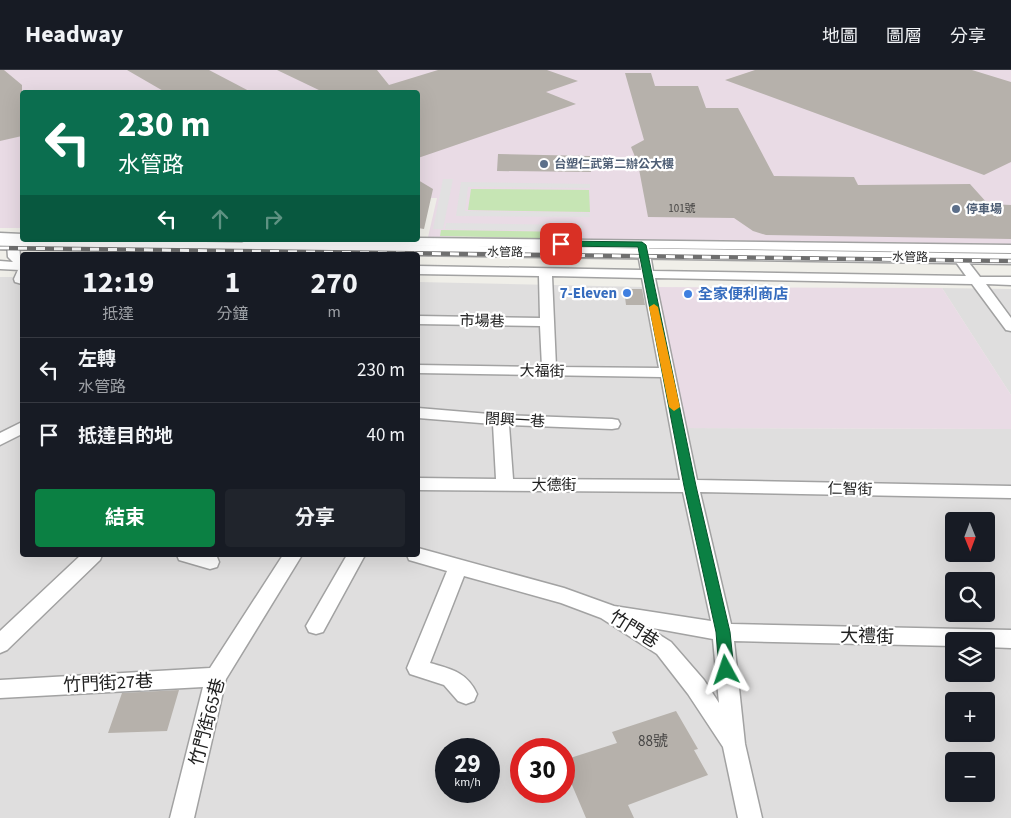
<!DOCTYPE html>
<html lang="zh-TW">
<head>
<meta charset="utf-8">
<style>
  body { margin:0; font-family:"Source Sans 3","Noto Sans TC",sans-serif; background:#20242c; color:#f1f3f6; height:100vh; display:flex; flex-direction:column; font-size:19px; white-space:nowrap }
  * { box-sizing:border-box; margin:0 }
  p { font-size:16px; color:#9ea1a6 }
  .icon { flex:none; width:28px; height:28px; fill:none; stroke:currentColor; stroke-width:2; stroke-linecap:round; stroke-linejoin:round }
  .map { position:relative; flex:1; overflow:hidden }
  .sheet { position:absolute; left:20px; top:182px; width:400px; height:305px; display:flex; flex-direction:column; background:#171b24; border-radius:5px; box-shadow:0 5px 20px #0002 }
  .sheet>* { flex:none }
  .guide { position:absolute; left:20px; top:20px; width:400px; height:152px; border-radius:5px; box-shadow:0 5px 20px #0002; background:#0b6e4f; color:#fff; overflow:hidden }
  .needle { width:32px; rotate:179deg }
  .fabs { position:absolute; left:945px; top:442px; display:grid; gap:10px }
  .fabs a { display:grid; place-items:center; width:50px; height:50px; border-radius:5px; background:#171b24; box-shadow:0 5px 20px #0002; font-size:25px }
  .speed { position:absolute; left:435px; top:668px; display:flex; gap:10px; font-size:25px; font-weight:700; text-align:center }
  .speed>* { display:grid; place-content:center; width:65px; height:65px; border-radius:50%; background:#171b24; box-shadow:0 5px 20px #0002; line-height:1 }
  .speed small { font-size:12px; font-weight:400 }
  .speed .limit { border:8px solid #d22; background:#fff; color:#111 }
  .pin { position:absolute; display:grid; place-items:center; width:42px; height:42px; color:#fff; margin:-21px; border-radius:10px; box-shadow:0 2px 8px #0006 }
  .me { position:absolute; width:55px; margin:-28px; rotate:355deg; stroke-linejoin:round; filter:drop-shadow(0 0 4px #0008) }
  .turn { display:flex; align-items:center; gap:18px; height:105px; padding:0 15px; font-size:22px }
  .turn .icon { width:65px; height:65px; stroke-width:2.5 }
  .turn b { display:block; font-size:35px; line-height:42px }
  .lanes { display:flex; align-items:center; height:48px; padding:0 15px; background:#0003; justify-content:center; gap:25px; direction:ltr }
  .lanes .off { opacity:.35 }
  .eta { display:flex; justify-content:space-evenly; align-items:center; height:85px; text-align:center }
  .eta b { font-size:30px; font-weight:700; line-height:35px }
  .cta { display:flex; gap:10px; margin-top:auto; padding:10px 15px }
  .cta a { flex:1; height:58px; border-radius:5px; background:#0b8043; color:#fff; font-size:20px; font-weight:700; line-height:58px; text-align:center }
  .cta a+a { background:#20242c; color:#f1f3f6 }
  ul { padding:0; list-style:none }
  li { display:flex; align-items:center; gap:15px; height:65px; padding:0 15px; border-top:1px solid #363941 }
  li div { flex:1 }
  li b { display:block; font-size:19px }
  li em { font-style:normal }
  header { display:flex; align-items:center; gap:30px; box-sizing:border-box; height:70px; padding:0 25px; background:#171b24; border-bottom:1px solid #363941 }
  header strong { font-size:24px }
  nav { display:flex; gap:28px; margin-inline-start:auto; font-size:18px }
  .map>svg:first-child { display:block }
  .residential { fill:#dfdede; fill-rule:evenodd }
  .industrial { fill:#e9dbe5 }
  .grass { fill:#c6e5b4 }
  .parking { fill:#e1e1e1 }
  .building { fill:#b6b1ab }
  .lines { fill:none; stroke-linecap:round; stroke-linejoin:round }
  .minor-casing { stroke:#a2a2a2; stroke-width:3 }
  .tertiary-casing { stroke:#a2a2a2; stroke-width:3 }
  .minor { fill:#fff; fill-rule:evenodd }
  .tertiary { fill:#fff; fill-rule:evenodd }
  .rail-casing { stroke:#6f6f6f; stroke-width:4.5 }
  .rail { stroke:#fff; stroke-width:3; stroke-dasharray:9; stroke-linecap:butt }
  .route { fill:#0b8043; stroke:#07532c }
  .slow { fill:#f59e0b }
  .service-dot { fill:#5c6f8a; stroke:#fff; stroke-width:2 }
  .shop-dot { fill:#3f7fe0; stroke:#fff; stroke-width:2 }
  .labels { text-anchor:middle; stroke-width:4.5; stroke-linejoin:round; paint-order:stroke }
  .far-number-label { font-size:11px; fill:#464544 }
  .far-service-label { font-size:12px; font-weight:bold; fill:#4e5e75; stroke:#fff; text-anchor:start }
  .far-street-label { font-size:12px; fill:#212121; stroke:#fff }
  .shop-label { font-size:15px; font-weight:bold; fill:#366cbe; stroke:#fff; text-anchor:end }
  .street-label { font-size:15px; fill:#212121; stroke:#fff }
  .near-number-label { font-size:15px; fill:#464544 }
  .near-street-label { font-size:18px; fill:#212121; stroke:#fff }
</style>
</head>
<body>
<header>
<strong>Headway</strong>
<nav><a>地圖</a><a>圖層</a><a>分享</a></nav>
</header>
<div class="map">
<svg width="1011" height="748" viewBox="0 0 1011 748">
  <rect width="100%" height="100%" fill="#f0efe9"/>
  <path class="residential" d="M0,207H22V485H418V212L644,217L672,358L1011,359V748H0ZM954,451H986V484H954ZM954,511H986V544H954ZM954,571H986V604H954ZM954,631H986V664H954ZM446,679H489V721H446ZM521,679H564V721H521ZM954,691H986V724H954Z
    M942,218L1011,219V325Z"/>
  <path class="industrial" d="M0,0H1011V174L428,167L437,128H423L418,130V22H22V158H0Z
    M644,217L942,218L1011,325V359L672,358Z"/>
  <path class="grass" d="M471,119L589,120L590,142L468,140Z
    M441,160L576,162L581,169L440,166Z"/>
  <path class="parking" d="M443,109H453L443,159H433Z
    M461,112L590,114V118L468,117L465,141L589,143L590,147L456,146Z
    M446,153L582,155V161L445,159Z"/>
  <path class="building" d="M0,0H4L22,15V66L0,71Z
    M127,0H209L251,22H165Z
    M277,0H377L389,15L438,0H547L578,11L546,22L576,34L418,88V22H323Z
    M755,0H972L1011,12V92L984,105L725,10Z
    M625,3H651L655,16H698L706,38H738L774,106L854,107L858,115L970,114L988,134L1011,135V169L766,165L753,161L734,148L648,147L638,94L631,77L644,70Z
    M498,84L590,86L591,102L497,101Z
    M418,110L433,119L424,159L418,158Z
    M624,219H642L645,235H626Z
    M179,620L167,661L108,663L122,623Z
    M676,641L698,679L694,680L708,705L628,735L634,748H586L564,696V690L617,673L612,662Z"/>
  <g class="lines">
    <defs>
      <path id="minor" d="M0,163L22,164V170H24L19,174L20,186L22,187V214L15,212L14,209L18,200H20L0,199V191L13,192L8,187L7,174L9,171H0Z
        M418,168L1011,175V183L649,178L653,201L966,206L953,188L959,184L963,185L980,207H1011V215L986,214L1011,248V261L1006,260L972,214L655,208L697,410L1011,416V428L700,422L731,554L1011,560V578L986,577V571H954V576L734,571L745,674L762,748H738L723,677L688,624L657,584L601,548L561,533L464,506L430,593C451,599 467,602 477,624L474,631L466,634L458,631L444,615L410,604L407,598L447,501L409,490L407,485H418V478L564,518L614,536L711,551L683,422L418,420V408L496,409L493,354L418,348V338L501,345L612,349L618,350L620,354L618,358L612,359L509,355L513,409L680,410L661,307L418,303V295L542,297L540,256L418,254V246L540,248L539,206L418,204V196L641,200L637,178L245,174L239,170H418ZM552,206L642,208L659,298L556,297ZM647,557L713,569L719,633L704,610L671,572Z
        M22,352V364L0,375V363Z
        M81,485H102L100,490L7,580L0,583V561Z
        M177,485H211L217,487L219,492L217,497L210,499L179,490Z
        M283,485H302L226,609L194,748H170L203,617L0,628V610L210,598Z
        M347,485H365L323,562L316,564L309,562L306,556Z"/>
      <path id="tertiary" d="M0,169L1011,184V194L0,179Z"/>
    </defs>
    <use href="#minor" class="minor-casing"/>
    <use href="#tertiary" class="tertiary-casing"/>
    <use href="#minor" class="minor"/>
    <use href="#tertiary" class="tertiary"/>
    <defs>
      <path id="rail" d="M0,178L1011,191"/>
    </defs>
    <use href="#rail" class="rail-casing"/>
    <use href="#rail" class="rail"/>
  </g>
  <path class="route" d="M561,171L642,172L646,175L696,416L730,562L734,600L732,604L726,606L721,604L719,600L716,562L684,416L638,177L558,176V172Z"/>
  <path class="slow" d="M654,234L658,237L680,337L674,341L669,337L649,237Z"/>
  <g class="service-dot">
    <circle cx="544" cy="94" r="5"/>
    <circle cx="956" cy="139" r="5"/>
  </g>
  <g class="shop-dot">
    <circle cx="627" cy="223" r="5"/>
    <circle cx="688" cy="224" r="5"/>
  </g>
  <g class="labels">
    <g class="far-number-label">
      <text x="682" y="142">101號</text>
    </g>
    <g class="far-service-label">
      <text x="554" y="98">台塑仁武第二辦公大樓</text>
      <text x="966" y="143">停車場</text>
    </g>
    <g class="far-street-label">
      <text transform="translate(505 182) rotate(1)" y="4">水管路</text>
      <text transform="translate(910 187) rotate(1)" y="4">水管路</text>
    </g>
    <g class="shop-label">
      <text x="617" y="228">7-Eleven</text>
      <text x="698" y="229" text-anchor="start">全家便利商店</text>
    </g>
    <g class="street-label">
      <text transform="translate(482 251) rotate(1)" y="5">市場巷</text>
      <text transform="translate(542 301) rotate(1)" y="5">大福街</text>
      <text transform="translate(515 350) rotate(3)" y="5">閤興一巷</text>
      <text x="554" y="420">大德街</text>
      <text transform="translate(850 419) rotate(1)" y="5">仁智街</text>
    </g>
    <g class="near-number-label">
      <text x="653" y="676">88號</text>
    </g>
    <g class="near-street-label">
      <text transform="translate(634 559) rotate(32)" y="6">竹門巷</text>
      <text transform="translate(867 566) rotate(1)" y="6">大禮街</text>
      <text transform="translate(108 613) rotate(-3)" y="6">竹門街27巷</text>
      <text transform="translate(207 652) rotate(-75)" y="6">竹門街65巷</text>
    </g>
  </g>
</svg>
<div class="fabs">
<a><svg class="needle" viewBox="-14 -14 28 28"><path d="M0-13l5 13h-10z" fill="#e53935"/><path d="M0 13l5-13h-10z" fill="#9ea1a6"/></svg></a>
<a><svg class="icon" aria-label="search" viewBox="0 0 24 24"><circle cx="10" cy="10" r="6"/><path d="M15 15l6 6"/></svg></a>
<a><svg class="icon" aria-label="layers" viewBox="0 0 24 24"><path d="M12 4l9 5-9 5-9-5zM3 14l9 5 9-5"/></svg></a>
<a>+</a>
<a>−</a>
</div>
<div class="speed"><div>29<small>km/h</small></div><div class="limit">30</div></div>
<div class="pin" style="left:561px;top:174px;background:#d93025"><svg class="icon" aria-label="arrive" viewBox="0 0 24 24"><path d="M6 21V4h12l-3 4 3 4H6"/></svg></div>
<svg class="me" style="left:726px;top:600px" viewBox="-20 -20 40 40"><path d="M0-17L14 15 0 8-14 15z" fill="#0b8043" stroke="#fff" stroke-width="4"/></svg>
<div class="guide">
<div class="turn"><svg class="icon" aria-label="left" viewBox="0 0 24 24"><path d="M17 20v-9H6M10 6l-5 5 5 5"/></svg><div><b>230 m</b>水管路</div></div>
<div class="lanes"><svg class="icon" aria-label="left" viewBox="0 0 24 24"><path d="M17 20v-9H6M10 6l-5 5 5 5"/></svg><svg class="icon off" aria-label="ahead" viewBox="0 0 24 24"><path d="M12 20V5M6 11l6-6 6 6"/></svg><svg class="icon off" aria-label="right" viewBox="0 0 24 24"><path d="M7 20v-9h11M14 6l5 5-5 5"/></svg></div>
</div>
<section class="sheet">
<div class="eta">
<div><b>12:19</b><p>抵達</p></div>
<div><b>1</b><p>分鐘</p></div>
<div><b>270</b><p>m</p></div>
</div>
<ul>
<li><svg class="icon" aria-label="left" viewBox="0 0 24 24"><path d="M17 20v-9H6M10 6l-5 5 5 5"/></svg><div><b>左轉</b><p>水管路</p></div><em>230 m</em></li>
<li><svg class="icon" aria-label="arrive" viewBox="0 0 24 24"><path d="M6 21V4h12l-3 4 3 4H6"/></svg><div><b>抵達目的地</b></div><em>40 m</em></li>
</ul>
<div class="cta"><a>結束</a><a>分享</a></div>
</section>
</div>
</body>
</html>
